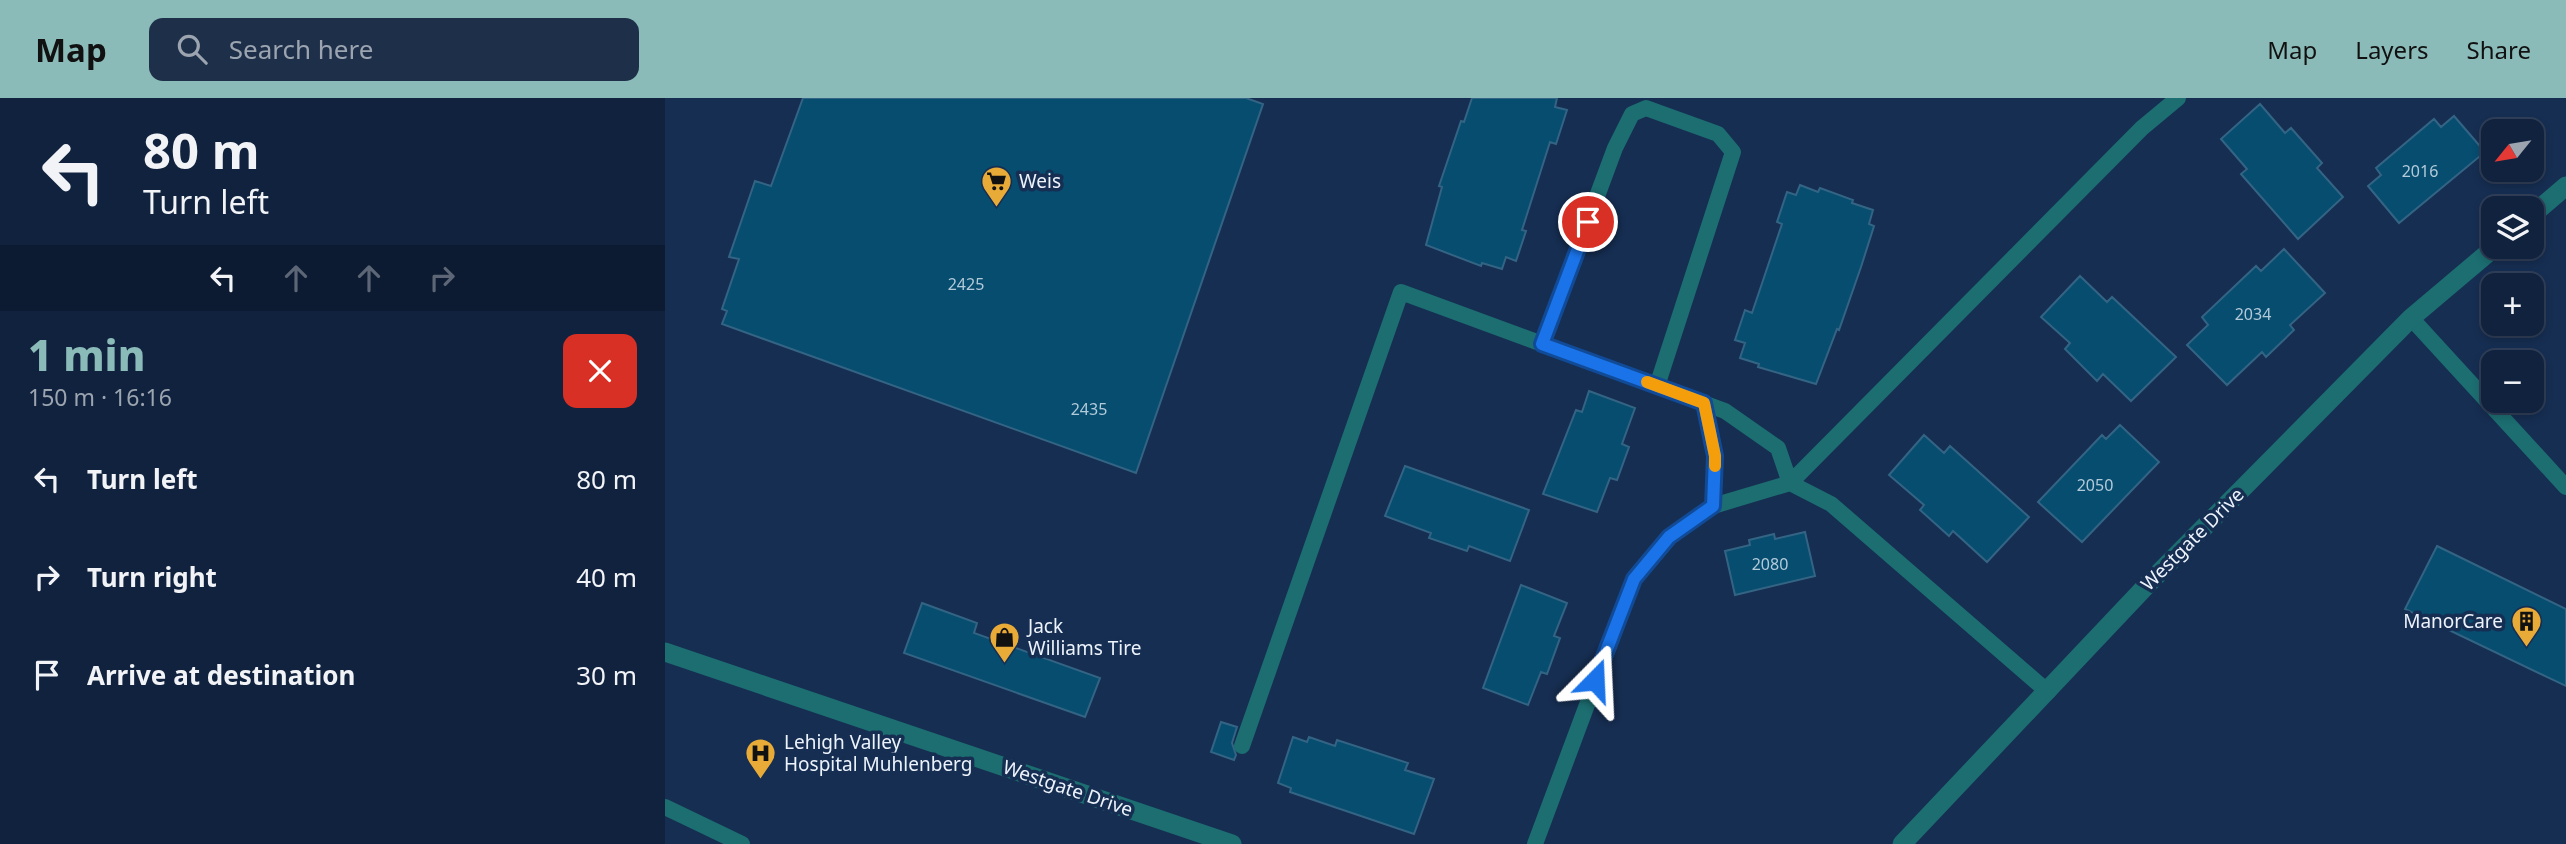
<!DOCTYPE html>
<html lang="en">
<head>
<meta charset="utf-8">
<style>
  body { margin:0; font-family:"Noto Sans",sans-serif; background:#1e2f49; color:#f1f3f6; height:100vh; display:flex; flex-direction:column; font-size:26px; white-space:nowrap }
  * { box-sizing:border-box; margin:0 }
  p { font-size:23px; color:#9ca4b0 }
  .icon { flex:none; width:38px; height:38px; fill:none; stroke:currentColor; stroke-width:2; stroke-linecap:round; stroke-linejoin:round }
  .map { position:relative; flex:1; overflow:hidden }
  .panel { display:flex; flex-direction:column; background:#10223e; width:665px }
  .panel>* { flex:none }
  .top-card { background:#10223e; color:#f1f3f6; overflow:hidden }
  .needle { width:46px; rotate:240deg }
  .fabs { position:absolute; left:1816px; top:21px; display:grid; gap:14px }
  .fabs a { display:grid; place-items:center; width:63px; height:63px; border-radius:14px; background:#10223e; box-shadow:0 4px 10px #0003,0 0 0 2px #303f58; font-size:35px }
  .pin { position:absolute; display:grid; place-items:center; width:60px; height:60px; color:#fff; margin:-30px; border:4px solid #fff; border-radius:50%; box-shadow:0 2px 7px #0007 }
  .me { position:absolute; width:77px; margin:-38px; rotate:21deg; stroke-linejoin:round; filter:drop-shadow(0 0 5px #0008) }
  .turn { display:flex; align-items:center; gap:24px; height:147px; padding:0 28px; font-size:32px }
  .turn .icon { width:91px; height:91px; stroke-width:2.5 }
  .turn b { display:block; font-size:49px; line-height:60px }
  .lanes { display:flex; align-items:center; height:66px; padding:0 28px; background:#0003; justify-content:center; gap:35px; direction:ltr }
  .lanes .off { opacity:.35 }
  .round { display:grid; place-items:center; flex:none; width:74px; height:74px; border-radius:14px; background:#1e2f49 }
  .head { display:flex; align-items:center; justify-content:space-between; height:119px; padding:0 28px }
  h1 { font-size:42px; font-weight:800; line-height:52px; color:#8bbbb9 }
  ul { padding:0; list-style:none }
  li { display:flex; align-items:center; gap:21px; height:98px; padding:0 28px }
  li div { flex:1 }
  li b { display:block; font-size:26px }
  li em { font-style:normal }
  header { display:flex; align-items:center; gap:42px; box-sizing:border-box; height:98px; padding:0 35px; background:#8bbbb9; color:#111 }
  header strong { font-size:33px }
  nav { display:flex; gap:38px; margin-inline-start:auto; font-size:24px }
  .search { width:490px; height:63px; background:#1e2f49; display:flex; align-items:center; gap:18px; box-sizing:border-box; padding:0 24px; border-radius:14px; color:#9ca4b0; font-size:26px }
  main { display:flex; flex:1; min-height:0 }
  .map>svg:first-child { display:block }
  .building { fill:#064d70; stroke:#346483; stroke-width:2 }
  .lines { fill:none; stroke-linecap:round; stroke-linejoin:round }
  .service { stroke:#1c6e71; stroke-width:16 }
  .minor { stroke:#1c6e71; stroke-width:19 }
  .route-casing { stroke:#114b97; stroke-width:18 }
  .route { stroke:#1a73e8; stroke-width:12 }
  .slow { stroke:#f59e0b; stroke-width:12 }
  .labels { text-anchor:middle; stroke-width:7; stroke-linejoin:round; paint-order:stroke }
  .number-label { font-size:16px; fill:#b3cad9 }
  .poi-label { font-size:19px; fill:#edf3fc; stroke:#162e52; text-anchor:start }
  .street-label { font-size:19px; fill:#edf3fc; stroke:#162e52 }
</style>
</head>
<body>
<header>
<strong>Map</strong>
<div class="search"><svg class="icon" aria-label="search" viewBox="0 0 24 24"><circle cx="10" cy="10" r="6"/><path d="M15 15l6 6"/></svg>Search here</div>
<nav><a>Map</a><a>Layers</a><a>Share</a></nav>
</header>
<main>
<section class="panel">
<div class="top-card">
<div class="turn"><svg class="icon" aria-label="left" viewBox="0 0 24 24"><path d="M17 20v-9H6M10 6l-5 5 5 5"/></svg><div><b>80 m</b>Turn left</div></div>
<div class="lanes"><svg class="icon" aria-label="left" viewBox="0 0 24 24"><path d="M17 20v-9H6M10 6l-5 5 5 5"/></svg><svg class="icon off" aria-label="ahead" viewBox="0 0 24 24"><path d="M12 20V5M6 11l6-6 6 6"/></svg><svg class="icon off" aria-label="ahead" viewBox="0 0 24 24"><path d="M12 20V5M6 11l6-6 6 6"/></svg><svg class="icon off" aria-label="right" viewBox="0 0 24 24"><path d="M7 20v-9h11M14 6l5 5-5 5"/></svg></div>
</div>
<div class="head"><div><h1>1 min</h1><p>150 m · 16:16</p></div><a class="round" style="background:#d93025;color:#fff"><svg class="icon" aria-label="close" viewBox="0 0 24 24"><path d="M6 6l12 12M18 6L6 18"/></svg></a></div>
<ul>
<li><svg class="icon" aria-label="left" viewBox="0 0 24 24"><path d="M17 20v-9H6M10 6l-5 5 5 5"/></svg><div><b>Turn left</b></div><em>80 m</em></li>
<li><svg class="icon" aria-label="right" viewBox="0 0 24 24"><path d="M7 20v-9h11M14 6l5 5-5 5"/></svg><div><b>Turn right</b></div><em>40 m</em></li>
<li><svg class="icon" aria-label="arrive" viewBox="0 0 24 24"><path d="M6 21V4h12l-3 4 3 4H6"/></svg><div><b>Arrive at destination</b></div><em>30 m</em></li>
</ul>
</section>
<div class="map">
<svg width="1901" height="746" viewBox="0 0 1901 746">
  <rect width="100%" height="100%" fill="#162e52"/>
  <path class="building" d="M138,0H581L598,6L471,375L57,226L62,213L57,211L74,161L64,159L90,83L106,88Z
    M807,0H892L890,9L902,12L891,46L885,44L857,132L861,133L851,163L841,159L837,171L817,165L816,168L761,147L777,89L774,88L796,23L799,24Z
    M1595,6L1620,35L1626,30L1657,65L1652,70L1678,99L1633,141L1576,76L1582,71L1556,41Z
    M1789,18L1820,54L1734,125L1703,88L1716,77L1711,70L1769,21L1776,29Z
    M1135,87L1153,94L1155,90L1188,102L1187,105L1208,112L1204,126L1209,128L1196,169L1174,232L1172,231L1151,286L1093,269L1094,266L1075,260L1080,245L1070,242L1080,212L1087,215L1117,126L1112,124L1122,94L1131,97Z
    M1619,151L1660,195L1625,227L1629,232L1601,259L1597,254L1562,287L1522,247L1543,227L1537,219L1591,168L1596,173Z
    M1415,178L1442,204L1447,199L1511,259L1466,303L1438,276L1432,283L1400,251L1405,245L1376,219Z
    M924,293L970,310L957,346L964,349L952,382L945,380L932,414L878,396L911,312L917,314Z
    M1455,327L1494,364L1417,444L1373,404L1437,337L1441,341Z
    M1259,337L1279,355L1285,348L1364,419L1322,464L1288,433L1284,438L1255,412L1259,407L1224,377Z
    M740,368L864,412L845,463L804,448L802,453L764,440L766,435L720,418Z
    M1140,434L1150,478L1070,497L1060,453L1085,447L1084,442L1109,436L1110,441Z
    M1772,448L1901,511V588L1740,511Z
    M856,487L902,505L889,538L895,540L882,576L876,574L863,607L818,590Z
    M257,505L312,525L309,535L435,580L420,619L239,555Z
    M556,624L572,629L567,645L571,657L569,662L546,654Z
    M628,639L642,644L644,639L670,648L672,642L743,665L740,672L769,681L749,736L625,694L626,690L613,685Z"/>
  <g class="lines">
    <path class="service" d="M1746,220L1901,389
      M877,246L950,50L967,16L981,10L1053,36L1068,54L992,288
      M1039,305L1050,357L1048,408
      M577,648L736,194L1060,313L1113,350L1125,385L1477,30L1513,0
      M0,709L77,746
      M870,746L969,481L1005,439L1048,408L1125,385L1166,406L1383,594"/>
    <path class="minor" d="M1867,117L1901,88
      M0,554L567,746
      M1237,746L1482,487L1746,220L1830,149"/>
  </g>
  <g class="lines">
    <defs>
      <path id="route" d="M923,124L877,246L1039,305L1050,358L1048,408L1004,439L969,481L930,582"/>
    </defs>
    <use href="#route" class="route-casing"/>
    <use href="#route" class="route"/>
    <path class="slow" d="M982,284L1039,305L1050,358V368"/>
  </g>
  <defs>
    <symbol id="supermarket-pin" viewBox="-11 -11 22 30"><path d="M0 17L-7.5 6A9.5 9.5 0 1 1 7.5 6Z" fill="#e9ab38" stroke="#162e52"/><path d="M-6-5.5h2.5l.6 2H6L4.5 2H-2.5L-4.4-4H-6ZM-1.5 3.2a1.3 1.3 0 1 0 .1 0ZM3 3.2a1.3 1.3 0 1 0 .1 0Z" fill="#111"/></symbol>
    <symbol id="building-pin" viewBox="-11 -11 22 30"><path d="M0 17L-7.5 6A9.5 9.5 0 1 1 7.5 6Z" fill="#e9ab38" stroke="#162e52"/><path d="M-4-6H4V6H1V3H-1V6H-4ZM-2.5-4.3h1.7v1.8h-1.7ZM.8-4.3h1.7v1.8H.8ZM-2.5-1h1.7V.8h-1.7ZM.8-1h1.7V.8H.8Z" fill="#111"/></symbol>
    <symbol id="shop-pin" viewBox="-11 -11 22 30"><path d="M0 17L-7.5 6A9.5 9.5 0 1 1 7.5 6Z" fill="#e9ab38" stroke="#162e52"/><path d="M-5-2.5h2.3a2.7 3.5 0 0 1 5.4 0H5L5.5 6h-11ZM-1.5-2.5h3a1.5 2.3 0 0 0-3 0Z" fill="#111"/></symbol>
    <symbol id="hospital-pin" viewBox="-11 -11 22 30"><path d="M0 17L-7.5 6A9.5 9.5 0 1 1 7.5 6Z" fill="#e9ab38" stroke="#162e52"/><path d="M-5-5h3v3.5h4V-5h3V5h-3V1.5h-4V5h-3Z" fill="#111"/></symbol>
  </defs>
  <g fill-rule="evenodd">
    <use href="#supermarket-pin" x="314" y="66" width="35" height="47"/>
    <use href="#building-pin" x="1844" y="506" width="35" height="47"/>
    <use href="#shop-pin" x="322" y="522" width="35" height="47"/>
    <use href="#hospital-pin" x="78" y="638" width="35" height="47"/>
  </g>
  <g class="labels">
    <g class="number-label">
      <text x="1755" y="79">2016</text>
      <text x="301" y="192">2425</text>
      <text x="1588" y="222">2034</text>
      <text x="424" y="317">2435</text>
      <text x="1430" y="393">2050</text>
      <text x="1105" y="472">2080</text>
    </g>
    <g class="poi-label">
      <text x="354" y="90">Weis</text>
      <text x="1838" y="530" text-anchor="end">ManorCare</text>
      <text x="363" y="535">Jack<tspan x="363" dy="22">Williams Tire</tspan></text>
      <text x="119" y="651">Lehigh Valley<tspan x="119" dy="22">Hospital Muhlenberg</tspan></text>
    </g>
    <g class="street-label">
      <text transform="translate(1527 441) rotate(-45)" y="7">Westgate Drive</text>
      <text transform="translate(403 690) rotate(19)" y="7">Westgate Drive</text>
    </g>
  </g>
</svg>
<div class="fabs">
<a><svg class="needle" viewBox="-14 -14 28 28"><path d="M0-13l5 13h-10z" fill="#e53935"/><path d="M0 13l5-13h-10z" fill="#9ca4b0"/></svg></a>
<a><svg class="icon" aria-label="layers" viewBox="0 0 24 24"><path d="M12 4l9 5-9 5-9-5zM3 14l9 5 9-5"/></svg></a>
<a>+</a>
<a>−</a>
</div>
<div class="pin" style="left:923px;top:124px;background:#d93025"><svg class="icon" aria-label="arrive" viewBox="0 0 24 24"><path d="M6 21V4h12l-3 4 3 4H6"/></svg></div>
<svg class="me" style="left:930px;top:582px" viewBox="-20 -20 40 40"><path d="M0-17L14 15 0 8-14 15z" fill="#1a73e8" stroke="#fff" stroke-width="4"/></svg>
</div>
</main>
</body>
</html>
